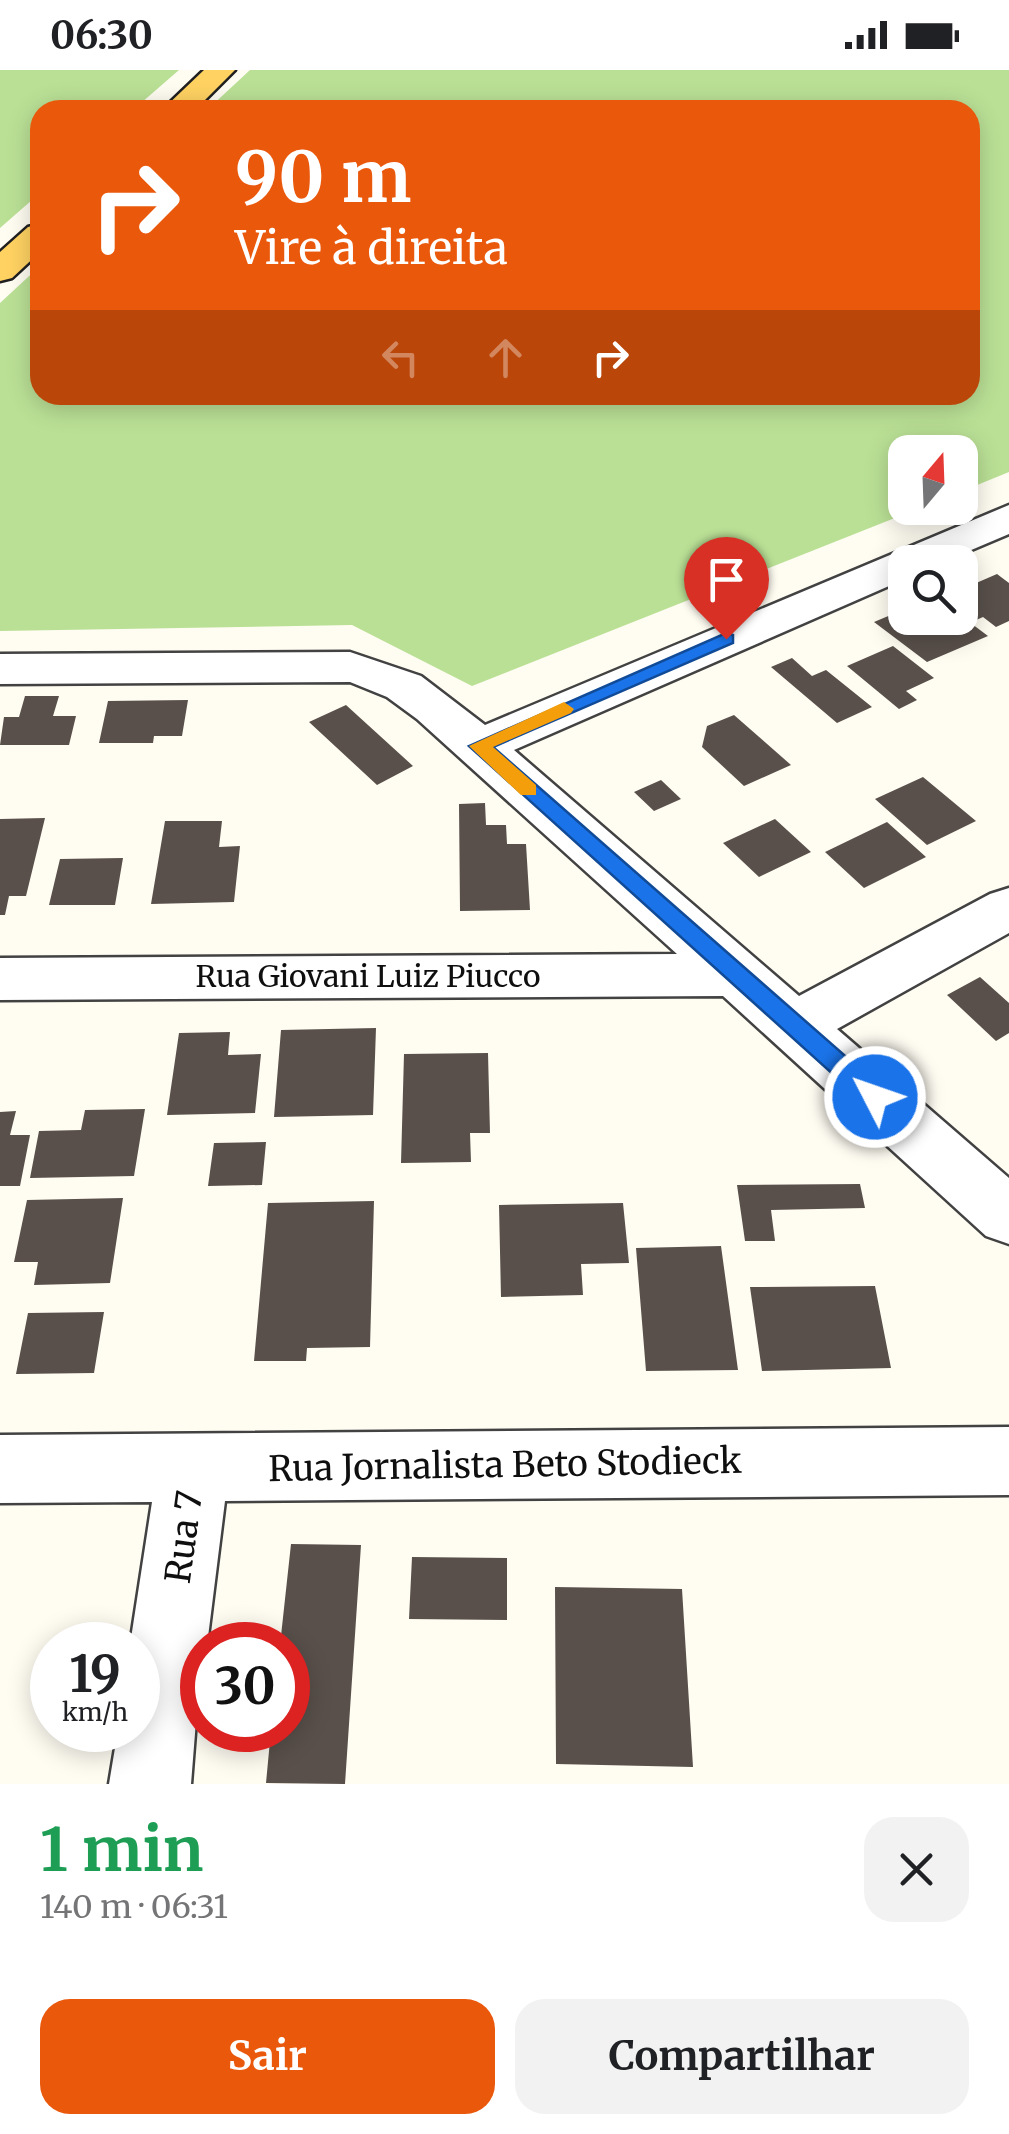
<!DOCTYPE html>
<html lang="pt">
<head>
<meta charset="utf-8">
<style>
  body { margin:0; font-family:Merriweather,serif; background:#f2f2f2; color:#202124; height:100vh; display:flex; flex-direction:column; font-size:38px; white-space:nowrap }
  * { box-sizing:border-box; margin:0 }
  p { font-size:32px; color:#757577 }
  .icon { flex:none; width:55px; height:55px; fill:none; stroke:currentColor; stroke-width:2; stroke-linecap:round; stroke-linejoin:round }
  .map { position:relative; height:1714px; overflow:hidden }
  .sheet { display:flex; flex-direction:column; background:#fff; flex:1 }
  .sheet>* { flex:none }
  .top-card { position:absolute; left:30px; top:30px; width:950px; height:305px; border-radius:30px; box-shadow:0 5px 25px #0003; background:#ea580c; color:#fff; overflow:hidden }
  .needle { width:65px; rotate:19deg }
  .controls { position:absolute; left:888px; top:365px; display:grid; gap:20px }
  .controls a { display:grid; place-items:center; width:90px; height:90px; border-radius:20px; background:#fff; box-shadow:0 5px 25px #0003; font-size:50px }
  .speed { position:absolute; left:30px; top:1552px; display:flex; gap:20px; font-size:50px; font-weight:700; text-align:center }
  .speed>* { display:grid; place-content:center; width:130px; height:130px; border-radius:50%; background:#fff; box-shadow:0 5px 25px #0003; line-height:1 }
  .speed small { font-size:25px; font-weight:400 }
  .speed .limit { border:15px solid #d22; background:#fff; color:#111 }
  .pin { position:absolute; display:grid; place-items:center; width:85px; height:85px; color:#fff; margin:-102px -42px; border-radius:50% 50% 50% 0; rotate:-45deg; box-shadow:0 0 10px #0007 }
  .pin .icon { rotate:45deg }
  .me { position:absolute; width:110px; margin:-55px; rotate:311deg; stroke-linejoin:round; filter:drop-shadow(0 0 8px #0008) }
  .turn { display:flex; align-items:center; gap:35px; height:210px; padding:0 40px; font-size:45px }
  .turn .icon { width:130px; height:130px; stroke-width:2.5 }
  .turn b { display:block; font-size:70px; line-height:85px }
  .lanes { display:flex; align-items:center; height:95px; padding:0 40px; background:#0003; justify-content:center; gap:50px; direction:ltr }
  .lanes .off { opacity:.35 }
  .round { display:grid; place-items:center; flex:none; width:105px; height:105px; border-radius:30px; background:#f2f2f2 }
  .overview { display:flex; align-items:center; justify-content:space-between; height:170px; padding:0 40px }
  h1 { font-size:60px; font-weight:700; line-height:75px; color:#1e9e55 }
  .primary-button { display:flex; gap:20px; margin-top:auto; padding:20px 40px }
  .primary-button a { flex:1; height:115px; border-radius:30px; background:#ea580c; color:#fff; font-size:40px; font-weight:700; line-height:115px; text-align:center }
  .primary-button a+a { background:#f2f2f2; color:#202124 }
  .status { display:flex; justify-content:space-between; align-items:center; height:70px; padding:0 50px; background:#fff; direction:ltr }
  .status svg { height:28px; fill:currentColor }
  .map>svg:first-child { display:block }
  .forest { fill:#bae095 }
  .building { fill:#59504b }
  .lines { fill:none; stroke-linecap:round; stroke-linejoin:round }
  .minor-casing { stroke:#424242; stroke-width:5 }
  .major-casing { stroke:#202020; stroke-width:5 }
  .minor { fill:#fff; fill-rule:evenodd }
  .major { fill:#ffd262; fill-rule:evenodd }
  .route { fill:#1a73e8; stroke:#114b97; stroke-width:2.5 }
  .slow { fill:#f59e0b }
  .labels { text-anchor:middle; stroke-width:10; stroke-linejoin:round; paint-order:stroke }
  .street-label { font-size:30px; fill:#0f0f0f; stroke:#fff }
  .near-street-label { font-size:35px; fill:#0f0f0f; stroke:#fff }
</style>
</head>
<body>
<div class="status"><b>06:30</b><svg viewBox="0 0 49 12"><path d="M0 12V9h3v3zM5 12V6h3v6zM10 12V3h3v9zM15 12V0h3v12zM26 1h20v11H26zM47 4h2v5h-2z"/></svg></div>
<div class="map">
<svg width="1009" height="1714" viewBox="0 0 1009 1714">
  <rect width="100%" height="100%" fill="#fffcf2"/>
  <path class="forest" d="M0,0H179L133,40H40V123L0,158Z
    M250,0H1009V402L960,422V382H905V438H920L472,616L352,555L0,561V233L40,196V325H970V40H207Z"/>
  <path class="building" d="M997,504L1009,513V551L996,557L983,547L974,551L960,540V520Z
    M905,539V548L960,545L988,566L927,592L874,552Z
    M893,576L934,608L906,621L917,630L899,639L847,596Z
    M792,588L812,606L826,600L872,637L837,653L771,597Z
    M25,626H59L53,646H76L69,675H0L4,647H19Z
    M188,630L182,666H154L153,673H99L108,631Z
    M346,635L413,696L377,715L309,652Z
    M734,645L791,695L744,716L702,677L707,656Z
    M923,707L976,751L927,775L875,729Z
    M661,710L681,729L654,741L634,722Z
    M485,733L486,755H506L507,774H526L530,840L460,841L459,734Z
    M45,748L26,826H9L5,845H0V749Z
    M775,749L811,782L759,807L723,773Z
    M165,751H222L219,777L240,776L234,832L151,834Z
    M887,752L926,787L864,818L825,782Z
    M123,788L115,835H49L60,789Z
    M980,907L1009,933V963L996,971L947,925Z
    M376,958L373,1045L274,1047L281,960Z
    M230,962L228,985L261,984L255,1043L167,1045L179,963Z
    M488,983L490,1063H470L471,1092L401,1093L404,984Z
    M145,1039L134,1106L30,1108L39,1061L81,1060L85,1040Z
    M16,1041L10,1065H30L20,1116H0V1042Z
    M266,1072L262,1115L208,1116L214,1073Z
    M860,1114L865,1138L771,1140L775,1171H745L737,1115Z
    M123,1128L110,1213L34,1215L38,1192H14L27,1130Z
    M374,1131L370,1277L307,1278L306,1291H254L268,1133Z
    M623,1133L629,1193L581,1194L583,1225L501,1227L499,1135Z
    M721,1176L738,1300L646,1301L636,1178Z
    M875,1216L891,1298L762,1301L750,1217Z
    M104,1242L94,1303L16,1304L28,1243Z
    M291,1474L361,1475L345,1714L266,1713L271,1660H288V1575H280Z
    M412,1487L507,1488V1550L409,1549Z
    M555,1517L682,1519L693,1697L556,1694Z"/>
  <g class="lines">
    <defs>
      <path id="minor" d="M1009,435V464L943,492H905V509L514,680L799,926L990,824L1009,818V863L837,959L1009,1108V1174L986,1166L723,926L0,930V888L677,884L417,649L387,627L350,612L0,614V584L350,582L421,606L485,655Z
        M1009,1357V1425L225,1431L207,1575H202L191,1714H109L118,1660H138V1575H130L152,1432L0,1433V1365Z"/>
      <path id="major" d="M204,0H235L195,40H162Z
        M40,154V182L12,208L0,211V182L28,157Z"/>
    </defs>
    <use href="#minor" class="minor-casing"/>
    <use href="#major" class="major-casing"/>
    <use href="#minor" class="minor"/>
    <use href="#major" class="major"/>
  </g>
  <path class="route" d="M726,563L733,565V573L493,677L884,1020L887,1027L884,1034H866L469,676Z"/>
  <path class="slow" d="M564,632L574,639L571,643L493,677L536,715V725H521L469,676Z"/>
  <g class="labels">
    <g class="street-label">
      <text x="368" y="917">Rua Giovani Luiz Piucco</text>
    </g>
    <g class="near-street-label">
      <text transform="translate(505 1395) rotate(-1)" y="12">Rua Jornalista Beto Stodieck</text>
      <text transform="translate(184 1467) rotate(-82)" y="12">Rua 7</text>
    </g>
  </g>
</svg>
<div class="controls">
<a><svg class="needle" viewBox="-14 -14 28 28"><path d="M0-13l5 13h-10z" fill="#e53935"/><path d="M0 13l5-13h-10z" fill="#757577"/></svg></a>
<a><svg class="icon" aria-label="search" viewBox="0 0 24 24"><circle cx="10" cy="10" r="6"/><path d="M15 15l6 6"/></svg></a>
</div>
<div class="speed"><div>19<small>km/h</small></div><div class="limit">30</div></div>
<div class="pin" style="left:726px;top:569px;background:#d93025"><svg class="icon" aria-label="arrive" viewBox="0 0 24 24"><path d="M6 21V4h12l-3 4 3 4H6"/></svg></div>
<svg class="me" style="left:875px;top:1027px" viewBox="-20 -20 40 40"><circle r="17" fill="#1a73e8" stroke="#fff" stroke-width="3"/><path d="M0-11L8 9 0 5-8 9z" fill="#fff"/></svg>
<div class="top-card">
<div class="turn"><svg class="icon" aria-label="right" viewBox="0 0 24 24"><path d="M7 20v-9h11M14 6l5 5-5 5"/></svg><div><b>90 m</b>Vire à direita</div></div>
<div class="lanes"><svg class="icon off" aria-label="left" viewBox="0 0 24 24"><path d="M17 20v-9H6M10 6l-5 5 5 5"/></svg><svg class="icon off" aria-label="ahead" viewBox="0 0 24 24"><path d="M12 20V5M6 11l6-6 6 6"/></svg><svg class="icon" aria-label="right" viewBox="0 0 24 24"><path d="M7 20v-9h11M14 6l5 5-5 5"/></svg></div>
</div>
</div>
<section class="sheet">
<div class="overview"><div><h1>1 min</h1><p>140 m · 06:31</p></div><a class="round"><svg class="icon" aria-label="close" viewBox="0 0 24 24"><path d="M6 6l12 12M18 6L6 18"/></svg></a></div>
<div class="primary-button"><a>Sair</a><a>Compartilhar</a></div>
</section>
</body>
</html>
